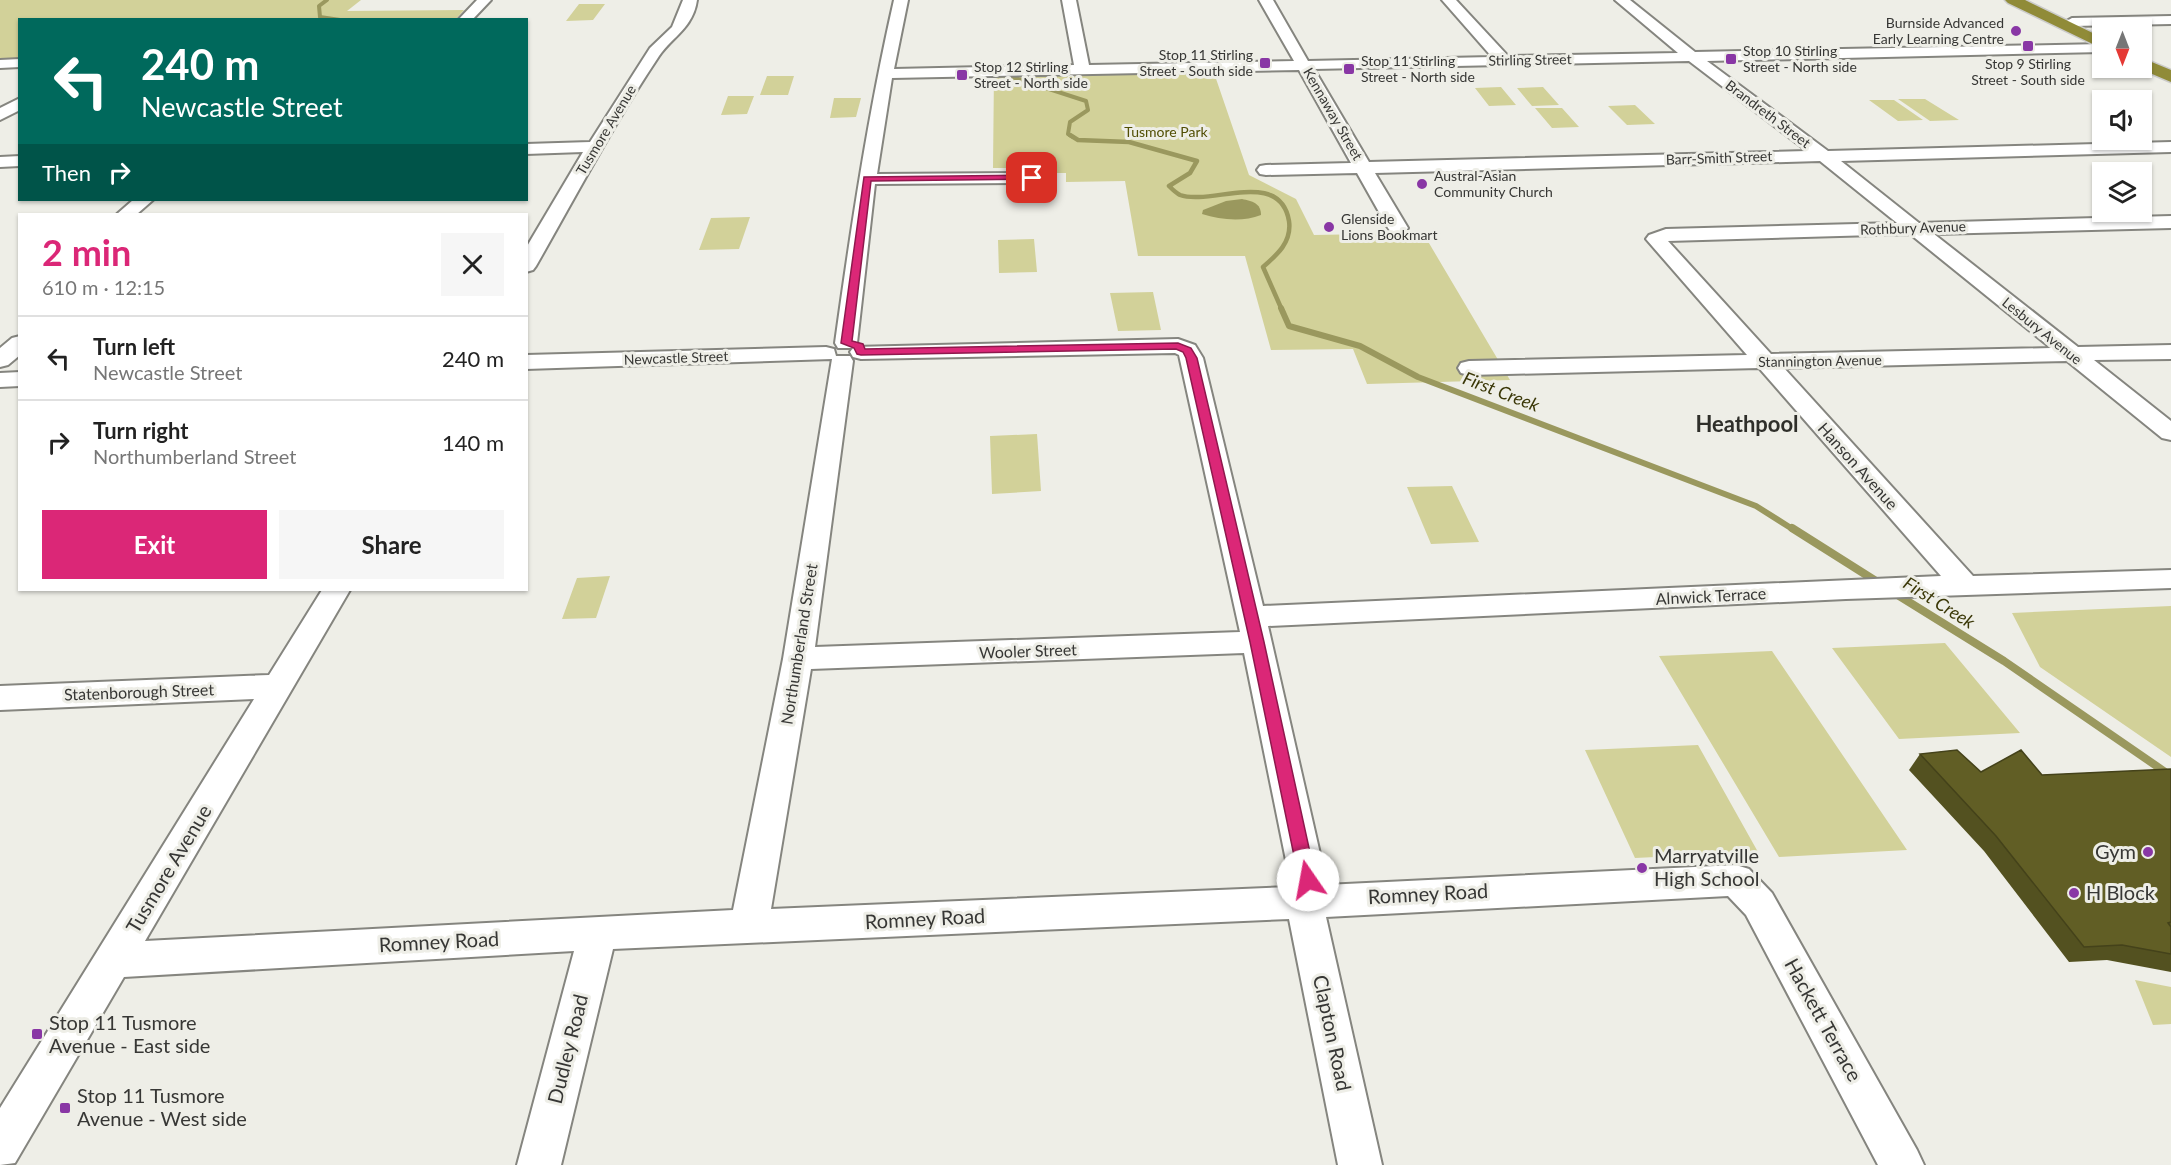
<!DOCTYPE html>
<html lang="en">
<head>
<meta charset="utf-8">
<style>
  body { margin:0; font-family:Lato,sans-serif; background:#f6f6f6; color:#222; height:100vh; display:flex; flex-direction:column; font-size:22px; white-space:nowrap }
  * { box-sizing:border-box; margin:0 }
  p { font-size:20px; color:#767676 }
  .icon { flex:none; width:33px; height:33px; fill:none; stroke:currentColor; stroke-width:2; stroke-linecap:round; stroke-linejoin:round }
  .map { position:relative; flex:1; overflow:hidden }
  .drawer { position:absolute; left:18px; top:213px; width:510px; height:378px; display:flex; flex-direction:column; background:#fff; border-radius:0px; box-shadow:0 2px 4px #0004 }
  .drawer>* { flex:none }
  .top-card { position:absolute; left:18px; top:18px; width:510px; height:183px; border-radius:0px; box-shadow:0 2px 4px #0004; background:#00695c; color:#fff; overflow:hidden }
  .needle { width:39px; rotate:180deg }
  .controls { position:absolute; left:2092px; top:18px; display:grid; gap:12px }
  .controls a { display:grid; place-items:center; width:60px; height:60px; border-radius:0px; background:#fff; box-shadow:0 2px 4px #0004; font-size:30px }
  .pin { position:absolute; display:grid; place-items:center; width:51px; height:51px; color:#fff; margin:-26px; border-radius:12px; box-shadow:0 3px 9px #0006 }
  .me { position:absolute; width:66px; margin:-33px; rotate:348deg; stroke-linejoin:round; filter:drop-shadow(0 0 4px #0008) }
  .turn { display:flex; align-items:center; gap:21px; height:126px; padding:0 24px; font-size:27px }
  .turn .icon { width:78px; height:78px; stroke-width:2.5 }
  .turn b { display:block; font-size:42px; line-height:51px }
  .then { display:flex; align-items:center; height:57px; padding:0 24px; background:#0003; gap:12px; font-size:22px }
  .round { display:grid; place-items:center; flex:none; width:63px; height:63px; border-radius:0px; background:#f6f6f6 }
  .head { display:flex; align-items:center; justify-content:space-between; height:102px; padding:0 24px }
  h1 { font-size:36px; font-weight:700; line-height:45px; color:#db2777 }
  .primary-button { display:flex; gap:12px; margin-top:auto; padding:12px 24px }
  .primary-button a { flex:1; height:69px; border-radius:0px; background:#db2777; color:#fff; font-size:24px; font-weight:700; line-height:69px; text-align:center }
  .primary-button a+a { background:#f6f6f6; color:#222 }
  ul { padding:0; list-style:none }
  li { display:flex; align-items:center; gap:18px; height:84px; padding:0 24px; border-top:2px solid #e0e0e0 }
  li div { flex:1 }
  li b { display:block; font-size:22px }
  li em { font-style:normal }
  .map>svg:first-child { display:block }
  .green { fill:#d2d199 }
  .water { fill:#9a985e }
  .lines { fill:none; stroke-linecap:round; stroke-linejoin:round }
  .stream-far3 { stroke:#9a985e; stroke-width:4 }
  .stream-far2 { stroke:#9a985e; stroke-width:4.5 }
  .stream-far1 { stroke:#9a985e; stroke-width:6 }
  .stream { stroke:#9a985e; stroke-width:8 }
  .minor-casing { stroke:#85857f; stroke-width:4 }
  .highway-casing { stroke:#cbcbca; stroke-width:3 }
  .minor { fill:#fff; fill-rule:evenodd }
  .highway { fill:#908b38; fill-rule:evenodd }
  .wall { fill:#535120 }
  .building { fill:#615e25; stroke:#44421a; stroke-width:1.5 }
  .route { fill:#db2777; stroke:#8e194d; stroke-width:1.5 }
  .poi-dot { fill:#8937a5; stroke:#eeeee7; stroke-width:2 }
  .labels { text-anchor:middle; stroke-width:6; stroke-linejoin:round; paint-order:stroke }
  .far-poi-label { font-size:14px; fill:#373735; stroke:#eeeee7; text-anchor:start }
  .far-street-label { font-size:14px; fill:#373735; stroke:#eeeee7 }
  .far-park-label { font-size:14px; fill:#514e04; stroke:#eeeee7 }
  .street-label { font-size:16px; fill:#373735; stroke:#eeeee7 }
  .water-label { font-size:18px; font-style:italic; fill:#3b3808; stroke:#eeeee7 }
  .near-poi-label { font-size:20px; fill:#373735; stroke:#eeeee7; text-anchor:start }
  .near-street-label { font-size:20px; fill:#373735; stroke:#eeeee7 }
  .district-label { font-size:22px; font-weight:bold; fill:#2f2f2a; stroke:#eeeee7 }
</style>
</head>
<body>
<div class="map">
<svg width="2171" height="1165" viewBox="0 0 2171 1165">
  <rect width="100%" height="100%" fill="#eeeee7"/>
  <path class="green" d="M0,0H361L347,11L464,10L455,20H20L19,60H0Z
    M579,4H605L593,20L566,21Z
    M1212,67L1249,175L1296,199L1314,235L1423,233L1510,380L1367,384L1353,349L1271,350L1245,256H1138L1125,181L1066,182V173H1034V168H993L994,71Z
    M767,76H794L788,95H760Z
    M1501,87L1516,105L1489,106L1475,88Z
    M1543,87L1559,105L1532,106L1517,88Z
    M728,96H754L747,114L721,115Z
    M834,98H861L856,117L830,118Z
    M1898,99H1925L1959,120L1930,121Z
    M1869,100H1894L1923,120L1898,121Z
    M1635,105L1655,124L1627,125L1608,106Z
    M1535,108H1562L1579,127L1552,128Z
    M750,217L739,249L699,250L711,218Z
    M1034,239L1037,272L999,273L998,240Z
    M1153,292L1161,330L1118,331L1110,293Z
    M1037,434L1041,491L992,494L990,436Z
    M1452,486L1479,542L1431,544L1407,487Z
    M610,576L596,618L562,619L577,578Z
    M2171,606V757L2040,667L2012,613Z
    M1945,643L2020,733L1899,739L1832,648Z
    M1772,651L1907,850L1779,857L1659,656Z
    M1698,745L1758,852L1635,858L1585,750Z
    M2135,980L2171,987V1024L2153,1025Z"/>
  <path class="water" d="M1242,199C1252,201 1261,203 1261,215C1243,222 1221,220 1202,214L1203,210L1226,201Z"/>
  <g class="lines">
    <path class="stream-far3" d="M327,0L319,6L320,17L340,20
      M1012,77L1086,101L1088,110L1070,122L1068,134L1073,137"/>
    <path class="stream-far2" d="M1070,135L1078,140L1129,142L1197,161L1190,173L1169,186C1172,189 1176,193 1180,195C1211,206 1280,168 1289,221C1292,242 1277,255 1263,267L1282,310"/>
    <path class="stream-far1" d="M1281,308L1289,326L1360,346L1418,377L1756,506L1794,530"/>
    <path class="stream" d="M1792,528L1879,583
      M1896,594L2004,661L2171,776"/>
    <defs>
      <path id="minor" d="M477,0H491L472,20H458Z
        M683,0H697C693,28 673,36 659,56C614,123 576,196 536,266L533,270L526,272V248L583,152L526,154V144L590,142L650,48L672,27Z
        M894,0H908L894,69L1074,65L1062,0H1076L1089,65L1294,61L1259,0H1273L1308,61L1492,57L1442,0H1456L1508,56L1678,53L1615,0H1630L1695,52L2103,44V52L1707,61L1828,151L2171,142V152L1841,161L1919,223L2171,216V228L1934,234L2078,347L2171,345V359L2094,360L2171,421V440L2162,438L2067,361L1784,368L1973,576L2171,570V588L1846,599L1268,626L1326,880L1325,885L1736,865L1749,869L1772,893L1917,1150L1924,1165H1878L1746,915L1728,896L1326,917L1382,1165H1338L1289,919L613,949L561,1165H517L574,951L124,977L15,1163L0,1165V1108L254,699L0,710V686L269,675L322,590H350L145,941L733,910L783,659L832,359L526,369V355L826,347L834,349L836,356H850L853,361L815,647L1240,632L1179,355L1175,353L861,359L853,357L850,352L853,348H838L835,343C851,228 868,114 894,0ZM1689,61L1807,151L1369,162L1314,69ZM1299,70L1351,163L1266,165L1260,166L1257,170L1260,174L1266,175L1357,173L1388,228L1391,232H1405L1408,228L1375,173L1820,161L1897,223L1666,229L1649,235L1646,239L1747,355L1469,361L1461,363L1458,368L1461,373L1469,375L1759,368L1941,576L1263,606L1203,358L1195,345L1178,339L854,347L857,343L875,184L1032,183L1038,182L1041,178L1038,174L1032,173L877,174L892,78ZM1910,234L2051,348L1771,354L1668,241ZM1244,653L1290,880L1289,887L771,909L811,669Z
        M2171,16V24L2072,26L2065,22L2072,18Z
        M20,59V67L0,68V60Z
        M20,98V110L0,120V108Z
        M20,156V166L0,167V157Z
        M133,200H153L137,214H117Z
        M20,336V355L8,365L0,367V348L12,338Z
        M20,372V386L0,387V373Z"/>
      <path id="highway" d="M2005,0H2025L2103,38V49L2008,3Z
        M2142,58L2171,70V82L2138,68H2142Z"/>
    </defs>
    <use href="#minor" class="minor-casing"/>
    <use href="#highway" class="highway-casing"/>
    <use href="#minor" class="minor"/>
    <use href="#highway" class="highway"/>
  </g>
  <path class="wall" d="M1920,754L1981,772L2042,775L2171,769V972L2107,960L2069,962L1984,851L1909,770Z"/>
  <path class="building" d="M1957,750L1981,772L2021,750L2042,775L2171,769V922L2168,923L2171,927V954L2122,945L2084,947L1996,836L1920,754Z"/>
  <path class="route" d="M1032,175L1035,176V179L871,181L852,341L863,344L865,349L1178,343L1191,348L1197,358L1264,642L1316,880L1314,885L1308,887L1302,885L1299,880L1250,642L1186,358L1183,352L1176,349L861,355L857,354L854,348L841,343L864,177Z"/>
  <g class="poi-dot">
    <circle cx="2016" cy="31" r="6"/>
    <rect x="2022" y="40" width="12" height="12" rx="3"/>
    <rect x="1725" y="53" width="12" height="12" rx="3"/>
    <rect x="1259" y="57" width="12" height="12" rx="3"/>
    <rect x="1343" y="63" width="12" height="12" rx="3"/>
    <rect x="956" y="69" width="12" height="12" rx="3"/>
    <circle cx="1422" cy="184" r="6"/>
    <circle cx="1329" cy="227" r="6"/>
    <circle cx="2148" cy="852" r="6"/>
    <circle cx="1642" cy="868" r="6"/>
    <circle cx="2074" cy="893" r="6"/>
    <rect x="31" y="1028" width="12" height="12" rx="3"/>
    <rect x="59" y="1102" width="12" height="12" rx="3"/>
  </g>
  <g class="labels">
    <g class="far-poi-label">
      <text x="2004" y="28" text-anchor="end">Burnside Advanced<tspan x="2004" dy="16">Early Learning Centre</tspan></text>
      <text x="1743" y="56">Stop 10 Stirling<tspan x="1743" dy="16">Street - North side</tspan></text>
      <text x="1253" y="60" text-anchor="end">Stop 11 Stirling<tspan x="1253" dy="16">Street - South side</tspan></text>
      <text x="1361" y="66">Stop 11 Stirling<tspan x="1361" dy="16">Street - North side</tspan></text>
      <text x="2028" y="69" text-anchor="middle">Stop 9 Stirling<tspan x="2028" dy="16">Street - South side</tspan></text>
      <text x="974" y="72">Stop 12 Stirling<tspan x="974" dy="16">Street - North side</tspan></text>
      <text x="1434" y="181">Austral-Asian<tspan x="1434" dy="16">Community Church</tspan></text>
      <text x="1341" y="224">Glenside<tspan x="1341" dy="16">Lions Bookmart</tspan></text>
    </g>
    <g class="far-street-label">
      <text transform="translate(1530 60) rotate(-1)" y="5">Stirling Street</text>
      <text transform="translate(1333 114) rotate(60)" y="5">Kennaway Street</text>
      <text transform="translate(1768 114) rotate(37)" y="5">Brandreth Street</text>
      <text transform="translate(606 130) rotate(-59)" y="5">Tusmore Avenue</text>
      <text transform="translate(1719 158) rotate(-2)" y="5">Barr-Smith Street</text>
      <text transform="translate(1913 228) rotate(-2)" y="5">Rothbury Avenue</text>
      <text transform="translate(2042 331) rotate(39)" y="5">Lesbury Avenue</text>
      <text transform="translate(676 358) rotate(-2)" y="5">Newcastle Street</text>
      <text transform="translate(1820 361) rotate(-1)" y="5">Stannington Avenue</text>
    </g>
    <g class="far-park-label">
      <text x="1166" y="137">Tusmore Park</text>
    </g>
    <g class="street-label">
      <text transform="translate(1858 466) rotate(48)" y="6">Hanson Avenue</text>
      <text transform="translate(1711 596) rotate(-3)" y="6">Alnwick Terrace</text>
      <text transform="translate(799 644) rotate(-81)" y="6">Northumberland Street</text>
      <text transform="translate(1028 651) rotate(-2)" y="6">Wooler Street</text>
      <text transform="translate(139 692) rotate(-2)" y="6">Statenborough Street</text>
    </g>
    <g class="water-label">
      <text transform="translate(1501 392) rotate(21)" y="6">First Creek</text>
      <text transform="translate(1939 603) rotate(32)" y="6">First Creek</text>
    </g>
    <g class="near-poi-label">
      <text x="2136" y="859" text-anchor="end">Gym</text>
      <text x="1654" y="863">Marryatville<tspan x="1654" dy="23">High School</tspan></text>
      <text x="2086" y="900">H Block</text>
      <text x="49" y="1030">Stop 11 Tusmore<tspan x="49" dy="23">Avenue - East side</tspan></text>
      <text x="77" y="1103">Stop 11 Tusmore<tspan x="77" dy="23">Avenue - West side</tspan></text>
    </g>
    <g class="near-street-label">
      <text transform="translate(169 869) rotate(-59)" y="7">Tusmore Avenue</text>
      <text transform="translate(1428 894) rotate(-3)" y="7">Romney Road</text>
      <text transform="translate(925 919) rotate(-3)" y="7">Romney Road</text>
      <text transform="translate(439 942) rotate(-3)" y="7">Romney Road</text>
      <text transform="translate(1823 1020) rotate(61)" y="7">Hackett Terrace</text>
      <text transform="translate(1332 1033) rotate(78)" y="7">Clapton Road</text>
      <text transform="translate(568 1049) rotate(-76)" y="7">Dudley Road</text>
    </g>
    <g class="district-label">
      <text x="1747" y="432">Heathpool</text>
    </g>
  </g>
</svg>
<div class="controls">
<a><svg class="needle" viewBox="-14 -14 28 28"><path d="M0-13l5 13h-10z" fill="#e53935"/><path d="M0 13l5-13h-10z" fill="#767676"/></svg></a>
<a><svg class="icon" aria-label="sound" viewBox="0 0 24 24"><path d="M4 9h4l5-4v14l-5-4H4zM17 9q2 3 0 6"/></svg></a>
<a><svg class="icon" aria-label="layers" viewBox="0 0 24 24"><path d="M12 4l9 5-9 5-9-5zM3 14l9 5 9-5"/></svg></a>
</div>
<div class="pin" style="left:1032px;top:178px;background:#d93025"><svg class="icon" aria-label="arrive" viewBox="0 0 24 24"><path d="M6 21V4h12l-3 4 3 4H6"/></svg></div>
<svg class="me" style="left:1308px;top:880px" viewBox="-20 -20 40 40"><circle r="19" fill="#fff"/><path d="M0-13L10 11 0 6-10 11z" fill="#db2777"/></svg>
<div class="top-card">
<div class="turn"><svg class="icon" aria-label="left" viewBox="0 0 24 24"><path d="M17 20v-9H6M10 6l-5 5 5 5"/></svg><div><b>240 m</b>Newcastle Street</div></div>
<div class="then">Then<svg class="icon" aria-label="right" viewBox="0 0 24 24"><path d="M7 20v-9h11M14 6l5 5-5 5"/></svg></div>
</div>
<section class="drawer">
<div class="head"><div><h1>2 min</h1><p>610 m · 12:15</p></div><a class="round"><svg class="icon" aria-label="close" viewBox="0 0 24 24"><path d="M6 6l12 12M18 6L6 18"/></svg></a></div>
<ul>
<li><svg class="icon" aria-label="left" viewBox="0 0 24 24"><path d="M17 20v-9H6M10 6l-5 5 5 5"/></svg><div><b>Turn left</b><p>Newcastle Street</p></div><em>240 m</em></li>
<li><svg class="icon" aria-label="right" viewBox="0 0 24 24"><path d="M7 20v-9h11M14 6l5 5-5 5"/></svg><div><b>Turn right</b><p>Northumberland Street</p></div><em>140 m</em></li>
</ul>
<div class="primary-button"><a>Exit</a><a>Share</a></div>
</section>
</div>
</body>
</html>
